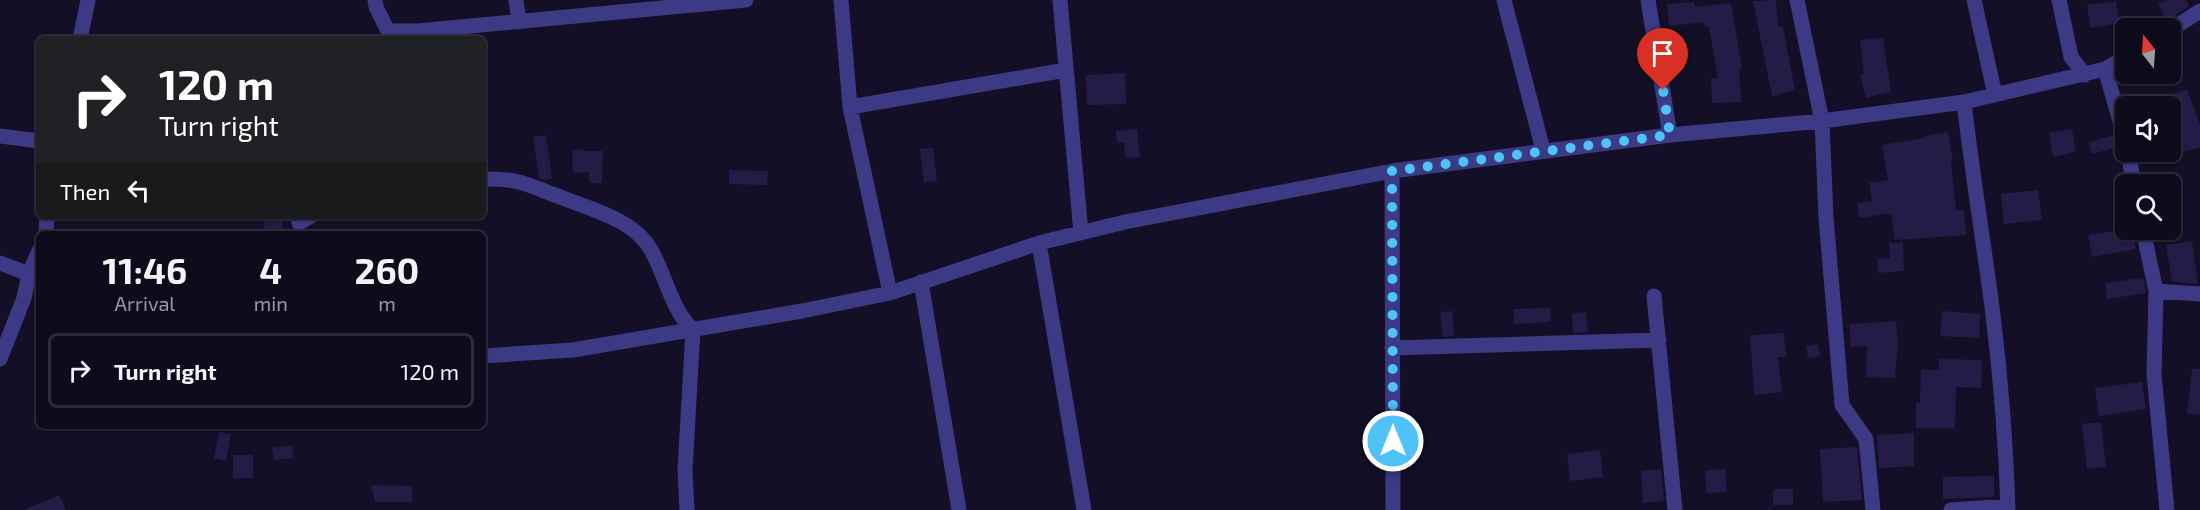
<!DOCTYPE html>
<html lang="en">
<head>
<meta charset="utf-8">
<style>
  body { margin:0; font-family:"Exo 2",sans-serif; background:#1c1929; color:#f1f3f6; height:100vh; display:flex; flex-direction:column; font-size:22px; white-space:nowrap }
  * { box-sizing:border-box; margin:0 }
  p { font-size:20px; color:#9b9ba3 }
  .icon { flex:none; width:33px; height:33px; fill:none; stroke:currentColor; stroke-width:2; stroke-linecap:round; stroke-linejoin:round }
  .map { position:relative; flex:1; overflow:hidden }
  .panel { position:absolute; left:36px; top:231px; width:450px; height:198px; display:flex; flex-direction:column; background:#0e0b1c; border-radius:9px; box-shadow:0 2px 4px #0004,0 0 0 2px #2e2b3b }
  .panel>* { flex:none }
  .guide { position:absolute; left:36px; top:36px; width:450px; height:183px; border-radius:9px; box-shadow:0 2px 4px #0004,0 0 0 2px #2e2b3b; background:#202124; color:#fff; overflow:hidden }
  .needle { width:39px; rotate:343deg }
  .tools { position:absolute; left:2115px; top:18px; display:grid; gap:12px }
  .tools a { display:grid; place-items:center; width:66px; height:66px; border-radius:9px; background:#0e0b1c; box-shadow:0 2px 4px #0004,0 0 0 2px #2e2b3b; font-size:30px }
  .pin { position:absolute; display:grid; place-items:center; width:51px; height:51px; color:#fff; margin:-62px -26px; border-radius:50% 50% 50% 0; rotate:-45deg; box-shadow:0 0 6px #0007 }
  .pin .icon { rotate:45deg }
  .me { position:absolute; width:66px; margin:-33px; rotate:0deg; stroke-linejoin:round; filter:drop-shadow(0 0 4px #0008) }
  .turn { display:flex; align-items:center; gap:21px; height:126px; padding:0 24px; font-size:27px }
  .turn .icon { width:78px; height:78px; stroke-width:2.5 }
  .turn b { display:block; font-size:42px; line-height:51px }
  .then { display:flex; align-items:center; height:57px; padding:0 24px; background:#0003; gap:12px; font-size:22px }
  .eta { display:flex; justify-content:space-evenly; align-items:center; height:102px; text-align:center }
  .eta b { font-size:36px; font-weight:700; line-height:42px }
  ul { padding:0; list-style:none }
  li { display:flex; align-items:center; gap:18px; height:75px; margin:0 12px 9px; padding:0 12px; border:3px solid #2e2b3b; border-radius:9px }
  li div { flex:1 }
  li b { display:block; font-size:22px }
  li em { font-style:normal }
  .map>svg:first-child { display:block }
  .building { fill:#241b47 }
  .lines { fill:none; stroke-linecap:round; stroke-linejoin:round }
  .minor { stroke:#3d3a85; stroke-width:15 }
  .route { stroke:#4fc3f7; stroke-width:10; stroke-dasharray:0 18 }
</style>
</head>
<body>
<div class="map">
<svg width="2200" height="510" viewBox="0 0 2200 510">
  <rect width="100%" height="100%" fill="#130f26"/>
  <path class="building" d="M1776,0L1778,27H1783L1795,90L1772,96L1753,1Z
    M2167,0H2186L2189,6L2166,21L2158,4Z
    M2116,1L2119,23L2090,28L2087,5Z
    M1694,2L1695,7L1731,3L1742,69H1739L1741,102L1712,103L1711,78H1718L1709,27H1705V22L1669,26L1667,4Z
    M1883,38L1891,92L1866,98L1860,75L1864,74L1860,40Z
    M1125,73L1126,104L1087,105L1086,75Z
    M2187,89L2200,125V148L2176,153L2170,127V106L2142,105Z
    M1137,129L1140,157L1126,158L1124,143H1117L1116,131Z
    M2072,129L2076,152L2053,157L2049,133Z
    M1948,132L1953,161H1951L1956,211L1964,210L1966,235L1895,240L1891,213L1859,218L1857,203L1872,201L1869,183L1888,180L1882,145L1925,138V136Z
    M546,135L552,179L543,180L539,178L533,137Z
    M2114,135L2118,147L2092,154L2089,142Z
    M933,148L937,181L924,183L920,149Z
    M584,149V151H603L602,183H589V172L573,173L572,150Z
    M729,170L768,171L767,185L729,184Z
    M2038,190L2042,220L2004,224L2001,194Z
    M265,216H283L282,234H264Z
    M2120,230H2132L2136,249L2092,257L2088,235Z
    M2192,241L2198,284L2172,282L2166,245Z
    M1903,242L1904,271L1878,273L1877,259L1890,258L1889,243Z
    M2143,278L2146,293L2107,299L2105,283Z
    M1550,308L1551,322L1514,324V309Z
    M1452,311L1454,336L1443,337L1440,312Z
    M1942,311L1980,314L1979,338L1940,336Z
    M1586,312L1588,332L1573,333L1572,313Z
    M1896,321L1898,344L1895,378L1866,377L1867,346L1851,347L1849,324Z
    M1784,333L1786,357H1778L1782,392L1754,395L1750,335Z
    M1818,344L1820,356L1808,358L1806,346Z
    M1939,359L1982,360L1981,388L1956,387L1955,428H1916V403H1920L1921,370H1939Z
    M2192,369H2200V415L2187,413Z
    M2142,382L2146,409L2099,416L2095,388Z
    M2101,422L2106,467L2087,469L2082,424Z
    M219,432L231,434L226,461L214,458Z
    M1914,433V466L1879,468L1877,435Z
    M292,445L294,458L274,460L272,448Z
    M1857,447L1862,500L1823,502L1820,449Z
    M1600,450L1603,477L1570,481L1567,454Z
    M233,455H253V478H233Z
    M1661,469L1664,501L1643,503L1641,471Z
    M1725,469L1727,492L1706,493L1705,470Z
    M1994,476V497L1943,499V477Z
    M371,485L412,486V502H375Z
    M1773,489H1793V505H1773Z
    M59,495L66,510H24Z"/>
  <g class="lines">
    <path class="minor" d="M375,0L376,7L388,31H418L746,0
      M516,0L519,22
      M841,0L850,107L890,293
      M1060,0L1081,233
      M1504,0L1543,150
      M1648,0L1670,135
      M1797,0L1822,121L1826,218L1842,405L1866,439L1873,510
      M1974,0L1995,95
      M2059,0L2071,57L2085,75
      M2170,30L2200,11
      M80,39L88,0
      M2105,69L2126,142
      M1964,102C1972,173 1984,244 1993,315C2001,380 2006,445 2008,510
      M850,107L1066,70
      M0,136L39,141
      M2128,152L2134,184
      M1392,171L1393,510
      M483,179C495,179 507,179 519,182C532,185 545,192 558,196C589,209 634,219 651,250C666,276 671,309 693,330L685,470L687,510
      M299,223L311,216
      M2143,230L2156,291L2154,374L2167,510
      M46,234L47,216
      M1039,243L1084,510
      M0,263L29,274
      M921,282L959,510
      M2156,291L2200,294
      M1654,296L1675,510
      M1392,348L1659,340
      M483,356L573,350L802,311L890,293L1039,243L1125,222L1392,171L1670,135L1822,121L1964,102L2105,69L2126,57
      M0,359L24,298L29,274L39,251
      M1951,510L2008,506"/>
  </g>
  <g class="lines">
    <path class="route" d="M1393,441L1392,171L1670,135L1663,90"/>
  </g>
</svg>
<div class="tools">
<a><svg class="needle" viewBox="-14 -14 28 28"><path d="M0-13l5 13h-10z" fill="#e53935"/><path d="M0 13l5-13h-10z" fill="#9b9ba3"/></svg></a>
<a><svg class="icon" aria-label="sound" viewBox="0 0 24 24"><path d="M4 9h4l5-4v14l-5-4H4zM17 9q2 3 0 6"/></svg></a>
<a><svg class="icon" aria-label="search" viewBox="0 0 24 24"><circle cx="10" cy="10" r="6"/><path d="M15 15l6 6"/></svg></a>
</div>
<div class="pin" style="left:1663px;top:90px;background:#d93025"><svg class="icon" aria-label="arrive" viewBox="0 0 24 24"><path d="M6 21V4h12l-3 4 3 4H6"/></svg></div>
<svg class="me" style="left:1393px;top:441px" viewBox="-20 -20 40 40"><circle r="17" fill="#4fc3f7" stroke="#fff" stroke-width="3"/><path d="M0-11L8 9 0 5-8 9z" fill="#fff"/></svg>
<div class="guide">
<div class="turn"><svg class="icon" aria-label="right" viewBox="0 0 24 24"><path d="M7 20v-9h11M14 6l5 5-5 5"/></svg><div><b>120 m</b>Turn right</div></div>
<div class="then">Then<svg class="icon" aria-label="left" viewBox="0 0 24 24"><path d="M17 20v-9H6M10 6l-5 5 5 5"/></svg></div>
</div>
<section class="panel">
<div class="eta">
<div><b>11:46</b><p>Arrival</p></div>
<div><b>4</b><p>min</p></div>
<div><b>260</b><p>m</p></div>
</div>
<ul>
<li><svg class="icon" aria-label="right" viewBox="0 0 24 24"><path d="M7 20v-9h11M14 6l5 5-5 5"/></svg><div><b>Turn right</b></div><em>120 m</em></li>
</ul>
</section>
</div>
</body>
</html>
